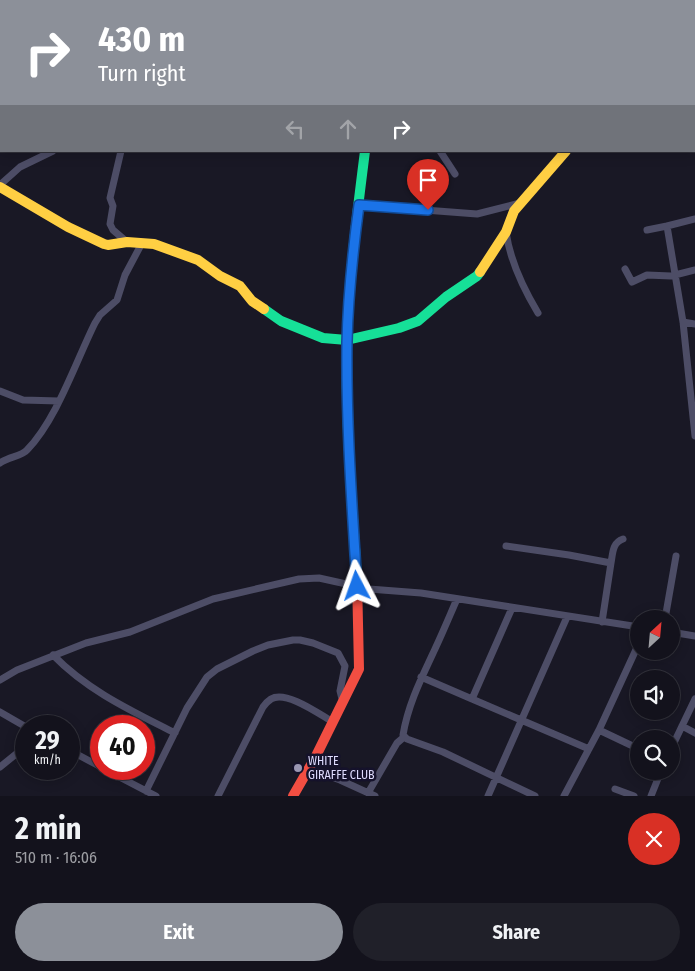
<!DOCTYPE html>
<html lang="en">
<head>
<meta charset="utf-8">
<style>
  body { margin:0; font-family:"Fira Sans Condensed",sans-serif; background:#202029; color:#f1f3f6; height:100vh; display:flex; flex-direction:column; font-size:19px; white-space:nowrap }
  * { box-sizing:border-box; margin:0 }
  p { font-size:16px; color:#9d9ea3 }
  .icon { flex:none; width:28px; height:28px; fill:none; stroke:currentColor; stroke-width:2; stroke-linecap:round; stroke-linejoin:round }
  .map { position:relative; height:796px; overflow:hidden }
  .sheet { display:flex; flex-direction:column; background:#13121c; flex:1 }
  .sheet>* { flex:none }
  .hud { position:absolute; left:0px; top:0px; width:695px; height:152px; box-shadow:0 2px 12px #0003,0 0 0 1px #32323b; background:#8c9099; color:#fff; overflow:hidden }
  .needle { width:32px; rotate:26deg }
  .buttons { position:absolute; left:630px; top:610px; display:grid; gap:10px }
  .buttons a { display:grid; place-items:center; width:50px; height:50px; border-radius:50%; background:#13121c; box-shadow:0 2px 12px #0003,0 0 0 1px #32323b; font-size:25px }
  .speed { position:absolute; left:15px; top:715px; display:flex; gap:10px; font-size:25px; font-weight:700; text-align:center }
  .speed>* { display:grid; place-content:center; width:65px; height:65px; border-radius:50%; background:#13121c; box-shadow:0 2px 12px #0003,0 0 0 1px #32323b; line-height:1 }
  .speed small { font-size:12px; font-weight:400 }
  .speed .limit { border:8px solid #d22; background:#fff; color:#111 }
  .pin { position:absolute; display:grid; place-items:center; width:42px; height:42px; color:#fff; margin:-51px -21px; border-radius:50% 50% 50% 0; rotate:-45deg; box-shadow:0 0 5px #0007 }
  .pin .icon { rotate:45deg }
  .me { position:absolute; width:55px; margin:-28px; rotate:356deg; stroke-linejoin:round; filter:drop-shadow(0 0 4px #0008) }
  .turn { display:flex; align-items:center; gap:18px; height:105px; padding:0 15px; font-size:22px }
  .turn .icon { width:65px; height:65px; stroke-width:2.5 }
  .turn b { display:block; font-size:35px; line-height:42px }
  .lanes { display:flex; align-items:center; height:48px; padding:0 15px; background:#0003; justify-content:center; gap:25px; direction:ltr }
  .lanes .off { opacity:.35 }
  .round { display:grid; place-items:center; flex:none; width:52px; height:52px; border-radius:26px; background:#202029 }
  .headline { display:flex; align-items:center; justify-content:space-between; height:85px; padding:0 15px }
  h1 { font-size:30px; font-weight:700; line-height:38px }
  .action { display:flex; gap:10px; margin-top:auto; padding:10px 15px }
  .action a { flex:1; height:58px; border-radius:30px; background:#8c9099; color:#fff; font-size:20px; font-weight:700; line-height:58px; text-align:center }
  .action a+a { background:#202029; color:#f1f3f6 }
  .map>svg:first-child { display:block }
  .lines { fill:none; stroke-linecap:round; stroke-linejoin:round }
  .street { stroke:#4d4d66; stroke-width:7 }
  .fast { stroke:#16e098; stroke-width:10 }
  .slow { stroke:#ffcf43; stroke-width:10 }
  .jam { stroke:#f24e42; stroke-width:10 }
  .route-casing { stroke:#114b97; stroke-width:12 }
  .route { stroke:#1a73e8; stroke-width:9 }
  .poi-dot { fill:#9a97b2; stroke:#15122b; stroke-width:2 }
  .labels { text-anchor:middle; stroke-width:5; stroke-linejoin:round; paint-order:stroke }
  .poi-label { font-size:12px; fill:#dfdcfe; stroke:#15122b; text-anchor:start }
</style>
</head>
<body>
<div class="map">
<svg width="695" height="796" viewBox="0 0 695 796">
  <rect width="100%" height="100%" fill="#191825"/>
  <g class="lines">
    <path class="street" d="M100,1L101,0
      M442,1L443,0
      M694,14L695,12
      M0,87L1,86
      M121,151L110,198L113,206L110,224L113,230L127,242
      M440,151L455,174
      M0,185L20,167L53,151
      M359,205L477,214L520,203
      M695,219L667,226L683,322L695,436
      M647,230L667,226
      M506,232C510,260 523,288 538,313
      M625,269L632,282L647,275L671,276L695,270
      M683,322L695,324
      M0,391L23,400L59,401
      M0,463C8,457 22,456 27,450C57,419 76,361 95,323L100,315L117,300L125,275L142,243
      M506,546L569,555L611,563L602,622
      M611,563C613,553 612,543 623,539
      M457,599C450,615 443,632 435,649C422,677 408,704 403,735L407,739L443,752L535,796
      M512,608L472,699L589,749
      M665,619L676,556
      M671,632L695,636
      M53,655C88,691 132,711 175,733
      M421,677L472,699
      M0,680L17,670L86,643L130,632L213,599L299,579L319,578L369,589L421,593L639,627
      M0,712L26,727
      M682,726L695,733
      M599,730L639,749
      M671,749L695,699
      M69,750L101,767
      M0,767L26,746
      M104,769L156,796
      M309,769L340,780L375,796
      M615,789L634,796
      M146,791L187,708L207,677L217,669L253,651L268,645L293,640H300L313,643L338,653L345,666L340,691L343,703
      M368,793L397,743L404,737
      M218,796L263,707C265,704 268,701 271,699C286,690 319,714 333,722
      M488,796L567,617
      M564,796L599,730L639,643
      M651,796L661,771"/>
    <path class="fast" d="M361,0V1
      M264,309L281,321L323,338L347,340L399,328L418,321L446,297L477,276L480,272
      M357,578C352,499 345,419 347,340C349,276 357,214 365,151"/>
    <path class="slow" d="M0,187L68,227L104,244L108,245L127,242L154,244L198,260L220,276L240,286L252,301L264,309
      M480,272L506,232L514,211L566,151"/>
    <path class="jam" d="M293,796L316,756L359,669L357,578"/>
  </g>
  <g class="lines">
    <defs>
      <path id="route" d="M357,586C352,505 346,423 347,342C348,296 353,250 359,205L428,210"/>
    </defs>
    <use href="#route" class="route-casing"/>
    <use href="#route" class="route"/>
  </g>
  <circle class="poi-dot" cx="298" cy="768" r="5"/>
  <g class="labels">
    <g class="poi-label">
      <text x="308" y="765">WHITE<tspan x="308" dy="14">GIRAFFE CLUB</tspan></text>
    </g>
  </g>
</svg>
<div class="buttons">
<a><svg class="needle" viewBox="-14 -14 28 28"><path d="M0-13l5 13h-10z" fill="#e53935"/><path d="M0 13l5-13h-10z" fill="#9d9ea3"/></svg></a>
<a><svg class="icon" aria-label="sound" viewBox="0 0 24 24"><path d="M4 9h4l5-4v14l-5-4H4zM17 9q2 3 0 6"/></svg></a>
<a><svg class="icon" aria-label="search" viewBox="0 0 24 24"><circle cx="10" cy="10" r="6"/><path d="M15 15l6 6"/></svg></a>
</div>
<div class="speed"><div>29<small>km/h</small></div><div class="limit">40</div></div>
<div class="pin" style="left:428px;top:210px;background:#d93025"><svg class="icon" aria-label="arrive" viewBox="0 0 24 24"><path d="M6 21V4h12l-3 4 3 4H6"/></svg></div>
<svg class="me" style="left:357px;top:586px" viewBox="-20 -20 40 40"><path d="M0-17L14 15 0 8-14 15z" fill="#1a73e8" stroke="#fff" stroke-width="4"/></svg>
<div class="hud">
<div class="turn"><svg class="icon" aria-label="right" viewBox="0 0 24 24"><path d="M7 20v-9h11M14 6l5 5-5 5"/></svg><div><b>430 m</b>Turn right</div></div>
<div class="lanes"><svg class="icon off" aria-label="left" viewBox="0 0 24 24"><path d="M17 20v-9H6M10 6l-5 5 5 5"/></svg><svg class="icon off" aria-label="ahead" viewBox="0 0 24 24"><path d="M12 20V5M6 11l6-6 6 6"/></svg><svg class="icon" aria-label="right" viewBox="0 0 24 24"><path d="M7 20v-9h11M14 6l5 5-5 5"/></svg></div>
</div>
</div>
<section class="sheet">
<div class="headline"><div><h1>2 min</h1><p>510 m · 16:06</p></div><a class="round" style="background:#d93025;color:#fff"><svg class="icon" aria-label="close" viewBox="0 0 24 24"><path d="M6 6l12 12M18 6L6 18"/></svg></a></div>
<div class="action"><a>Exit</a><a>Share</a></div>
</section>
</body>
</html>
